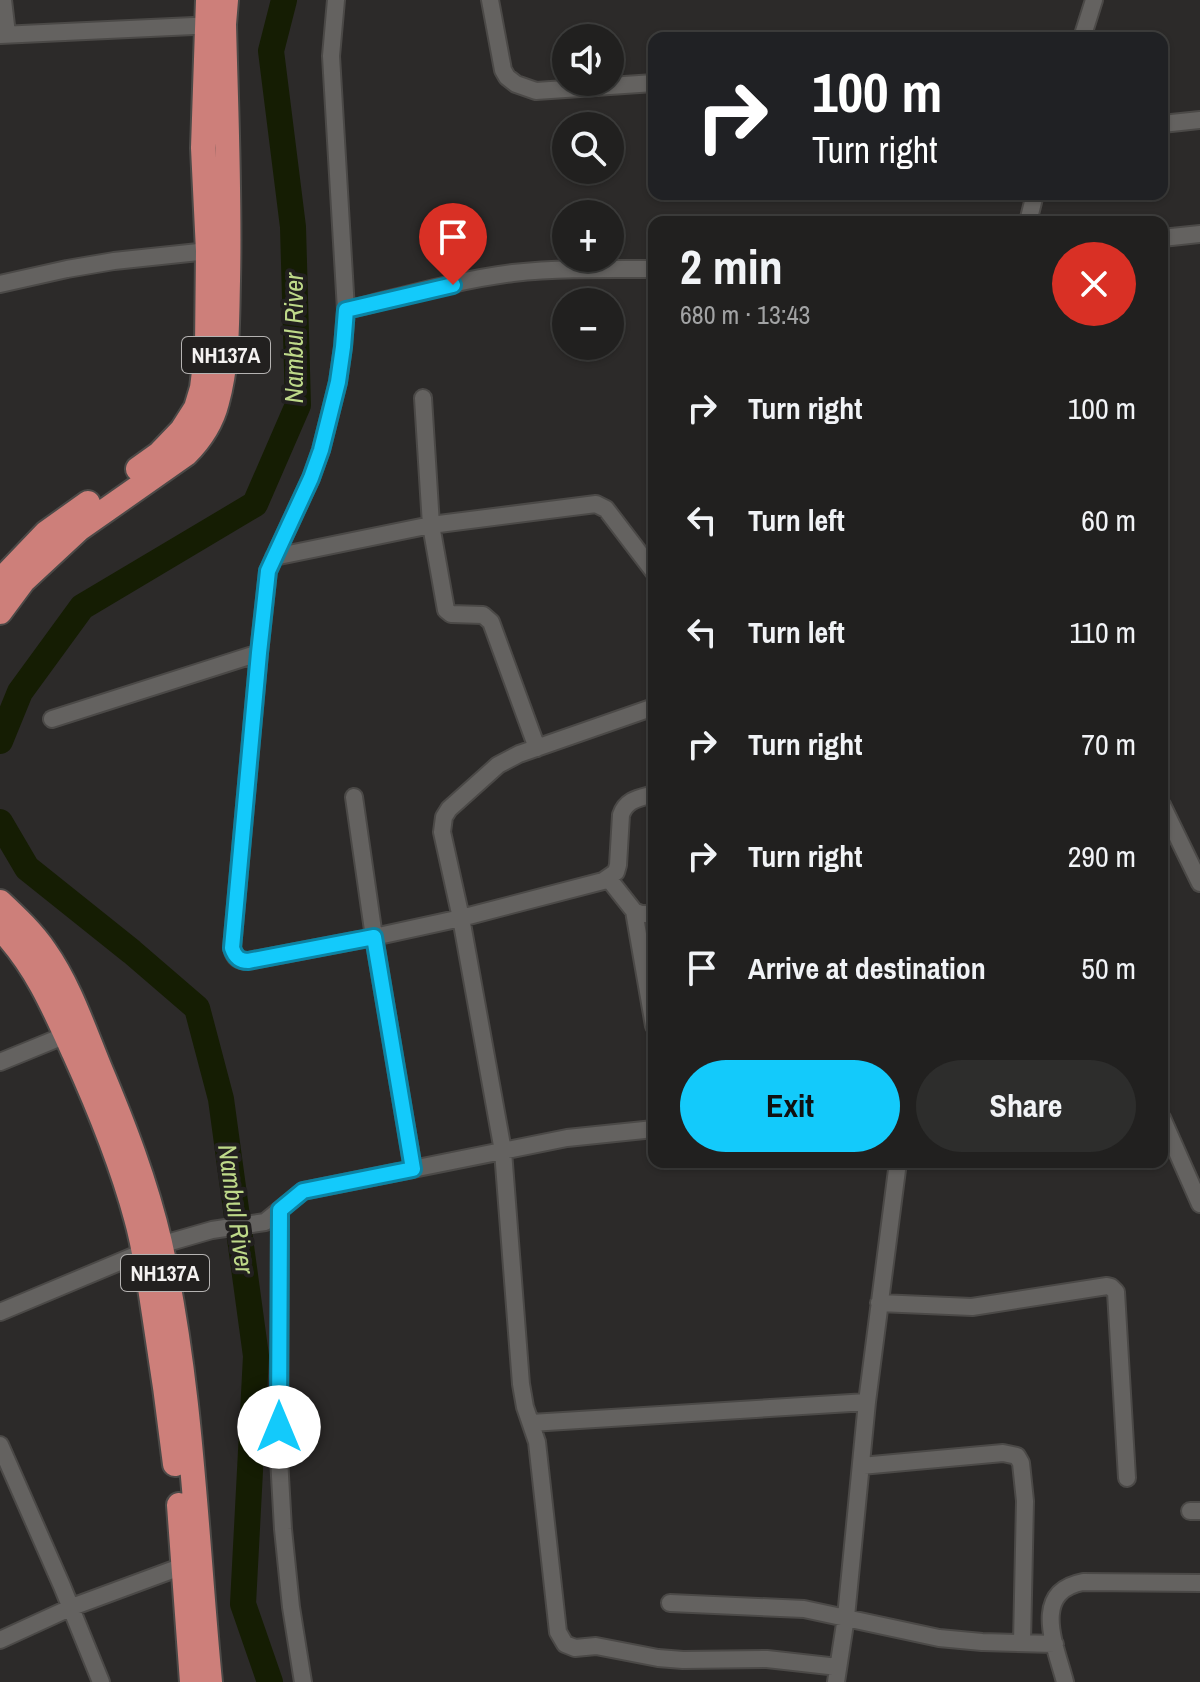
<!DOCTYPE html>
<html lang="en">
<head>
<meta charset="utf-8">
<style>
  body { margin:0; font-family:"Archivo Narrow",sans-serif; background:#2d2d2c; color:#f1f3f6; height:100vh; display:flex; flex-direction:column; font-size:30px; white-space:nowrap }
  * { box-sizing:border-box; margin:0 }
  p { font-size:26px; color:#a2a3a4 }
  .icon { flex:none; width:44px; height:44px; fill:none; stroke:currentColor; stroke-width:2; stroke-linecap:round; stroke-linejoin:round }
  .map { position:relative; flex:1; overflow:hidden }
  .side { position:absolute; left:648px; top:216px; width:520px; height:952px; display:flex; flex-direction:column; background:#21201f; border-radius:16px; box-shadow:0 2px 6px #0004,0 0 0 2px #3e3e3d }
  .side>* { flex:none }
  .guide { position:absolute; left:648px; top:32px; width:520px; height:168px; border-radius:16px; box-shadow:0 2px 6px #0004,0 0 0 2px #3e3e3d; background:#202124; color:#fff; overflow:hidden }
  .fabs { position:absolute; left:552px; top:24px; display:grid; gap:16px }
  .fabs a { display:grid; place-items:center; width:72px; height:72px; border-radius:50%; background:#21201f; box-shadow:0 2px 6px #0004,0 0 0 2px #3e3e3d; font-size:40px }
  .pin { position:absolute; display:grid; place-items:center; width:68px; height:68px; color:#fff; margin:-82px -34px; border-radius:50% 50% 50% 0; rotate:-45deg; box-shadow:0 0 8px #0007 }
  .pin .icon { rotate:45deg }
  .me { position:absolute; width:88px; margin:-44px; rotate:0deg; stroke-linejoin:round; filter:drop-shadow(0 0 6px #0008) }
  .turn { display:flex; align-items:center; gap:28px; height:168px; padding:0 32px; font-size:36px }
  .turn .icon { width:104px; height:104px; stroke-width:2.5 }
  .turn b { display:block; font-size:56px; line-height:68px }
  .round { display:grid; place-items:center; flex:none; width:84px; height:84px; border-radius:42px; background:#2d2d2c }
  .headline { display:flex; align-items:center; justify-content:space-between; height:136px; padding:0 32px }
  h1 { font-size:48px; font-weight:700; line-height:60px }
  .button { display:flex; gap:16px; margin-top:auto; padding:16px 32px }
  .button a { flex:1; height:92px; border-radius:48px; background:#13cafb; color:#111; font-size:32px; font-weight:700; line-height:92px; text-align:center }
  .button a+a { background:#2d2d2c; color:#f1f3f6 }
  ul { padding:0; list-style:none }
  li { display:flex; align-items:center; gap:24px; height:112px; padding:0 32px }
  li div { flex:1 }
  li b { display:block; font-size:30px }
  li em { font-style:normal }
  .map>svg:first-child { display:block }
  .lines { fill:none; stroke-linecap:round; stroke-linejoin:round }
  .river { stroke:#151d03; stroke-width:26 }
  .minor-casing { stroke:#4b4947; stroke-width:20 }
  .trunk-casing { stroke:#4b4947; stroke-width:28 }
  .minor { stroke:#646260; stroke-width:16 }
  .trunk { stroke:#cd7f7a; stroke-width:24 }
  .route-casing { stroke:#0c83a3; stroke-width:20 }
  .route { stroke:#13cafb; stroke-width:14 }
  .labels { text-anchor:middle; stroke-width:8; stroke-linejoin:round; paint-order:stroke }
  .shield { fill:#22201f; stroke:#b5b3b2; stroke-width:2 }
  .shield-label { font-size:22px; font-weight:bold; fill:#f4f2f1 }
  .water-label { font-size:26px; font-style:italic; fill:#bed989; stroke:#22201f }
</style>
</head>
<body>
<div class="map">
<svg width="1200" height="1682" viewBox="0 0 1200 1682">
  <rect width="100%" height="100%" fill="#2c2a29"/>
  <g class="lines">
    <path class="river" d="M0,741L20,692L82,607L255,504L298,405L293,227L271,51L284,0
      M0,822L27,868L132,952L197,1008L221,1099L256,1356L243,1604L270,1682"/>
    <defs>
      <path id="minor" d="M3,0L7,34
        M336,0L331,56L346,310L343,347L338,382L321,450L311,478L268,571L259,653L232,948C234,957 239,961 248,961L374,937L461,918L603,881L616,872L618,865L621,815C626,799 640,798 654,794
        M490,0L503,70L507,77L516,84L536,91L654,83
        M0,35L215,25
        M1082,38L1094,0
        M1162,124L1200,120
        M1028,222L1035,194
        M1162,238L1200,234
        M0,284L67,269L114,261L208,251
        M346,310C401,297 457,280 513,273C560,268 607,269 654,269
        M423,398L431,525L446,610L451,614L483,615L491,622L537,748
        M274,557L431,525L596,504L606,509L654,572
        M654,707L519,754L498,765L449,809L444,817L442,832L461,918L503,1151L521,1384L525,1407L537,1442L558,1632L565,1644L575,1648L596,1646L658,1658L683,1660L767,1659L838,1667
        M52,719L259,653
        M354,797L374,937L413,1169
        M1162,805L1200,883
        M608,878L634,911L641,914H654
        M634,911L654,1026
        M0,1062L66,1035
        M1162,1118L1200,1204
        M280,1210L279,1458L283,1529L291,1607L303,1682
        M879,1303L972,1307L1107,1286L1111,1287L1116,1292L1127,1478
        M0,1312L160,1245L212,1230L265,1222L303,1191L567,1138L654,1129
        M531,1423L867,1402
        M0,1445L62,1586L101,1682
        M861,1466L1003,1453L1017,1456L1021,1463L1025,1501L1022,1643
        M1190,1511H1200
        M670,1603L804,1609L939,1638L982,1642L1055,1644
        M0,1640L72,1607L183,1566
        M836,1682L846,1617L867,1402L898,1162
        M1065,1682C1056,1647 1030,1592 1083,1582L1200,1583"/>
      <path id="trunk" d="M138,469L159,454L182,430L196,408L202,388L207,347L208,251L203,148L208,0
        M0,581L46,533L88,503
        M0,612L23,581L79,529L186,454C201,439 212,422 217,402C228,362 227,321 228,281C230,195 226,110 224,24L226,0
        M0,902C16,917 33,933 45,951C69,985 83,1027 99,1066C123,1123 146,1182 160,1243C192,1387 196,1536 210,1682
        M0,928C35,964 54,1008 74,1053C98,1106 121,1162 136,1218C145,1249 149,1282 154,1314C162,1364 169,1414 175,1464
        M179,1505L192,1682"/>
    </defs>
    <use href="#minor" class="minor-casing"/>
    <use href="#trunk" class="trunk-casing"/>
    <use href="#minor" class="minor"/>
    <use href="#trunk" class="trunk"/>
  </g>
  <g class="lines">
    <defs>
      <path id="route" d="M279,1427L280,1210L303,1191L413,1169L374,937L248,961C239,961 235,957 232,948L259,653L268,571L311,478L321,450L338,382L343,347L346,310L453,285"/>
    </defs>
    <use href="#route" class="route-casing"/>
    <use href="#route" class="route"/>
  </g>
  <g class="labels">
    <g class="shield">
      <rect x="182" y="337" width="88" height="36" rx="6"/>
      <rect x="121" y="1255" width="88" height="36" rx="6"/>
    </g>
    <g class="shield-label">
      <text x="226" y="363">NH137A</text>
      <text x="165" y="1281">NH137A</text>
    </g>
    <g class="water-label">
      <text transform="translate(294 338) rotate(-90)" y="9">Nambul River</text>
      <text transform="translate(236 1209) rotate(82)" y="9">Nambul River</text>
    </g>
  </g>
</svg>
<div class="fabs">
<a><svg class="icon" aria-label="sound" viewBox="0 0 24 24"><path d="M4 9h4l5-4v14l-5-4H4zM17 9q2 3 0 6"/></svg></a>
<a><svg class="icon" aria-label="search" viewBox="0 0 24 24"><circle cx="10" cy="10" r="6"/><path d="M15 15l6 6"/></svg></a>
<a>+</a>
<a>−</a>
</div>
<div class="pin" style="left:453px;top:285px;background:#d93025"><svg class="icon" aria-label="arrive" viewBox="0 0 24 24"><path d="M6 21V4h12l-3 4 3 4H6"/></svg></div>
<svg class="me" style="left:279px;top:1427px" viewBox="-20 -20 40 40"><circle r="19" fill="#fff"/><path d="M0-13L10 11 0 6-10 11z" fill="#13cafb"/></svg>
<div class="guide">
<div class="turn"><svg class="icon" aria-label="right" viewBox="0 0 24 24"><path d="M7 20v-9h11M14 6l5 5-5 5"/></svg><div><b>100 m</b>Turn right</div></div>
</div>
<section class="side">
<div class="headline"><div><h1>2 min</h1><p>680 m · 13:43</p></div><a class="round" style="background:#d93025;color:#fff"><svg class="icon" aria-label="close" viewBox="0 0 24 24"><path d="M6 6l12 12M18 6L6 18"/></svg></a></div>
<ul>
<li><svg class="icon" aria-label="right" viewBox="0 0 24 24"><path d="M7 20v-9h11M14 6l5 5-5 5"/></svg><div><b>Turn right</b></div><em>100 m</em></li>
<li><svg class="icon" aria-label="left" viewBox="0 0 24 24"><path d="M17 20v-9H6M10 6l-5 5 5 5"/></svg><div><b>Turn left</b></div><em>60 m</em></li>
<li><svg class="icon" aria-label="left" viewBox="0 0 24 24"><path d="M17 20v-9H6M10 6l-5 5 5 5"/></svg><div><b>Turn left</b></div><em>110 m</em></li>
<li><svg class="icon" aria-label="right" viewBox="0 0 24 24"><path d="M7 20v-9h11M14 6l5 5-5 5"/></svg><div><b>Turn right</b></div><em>70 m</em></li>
<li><svg class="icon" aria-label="right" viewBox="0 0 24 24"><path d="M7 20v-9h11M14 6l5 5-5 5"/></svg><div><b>Turn right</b></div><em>290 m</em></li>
<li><svg class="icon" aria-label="arrive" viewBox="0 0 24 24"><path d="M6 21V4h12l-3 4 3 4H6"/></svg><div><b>Arrive at destination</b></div><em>50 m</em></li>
</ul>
<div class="button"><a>Exit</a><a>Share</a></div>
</section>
</div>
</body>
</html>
